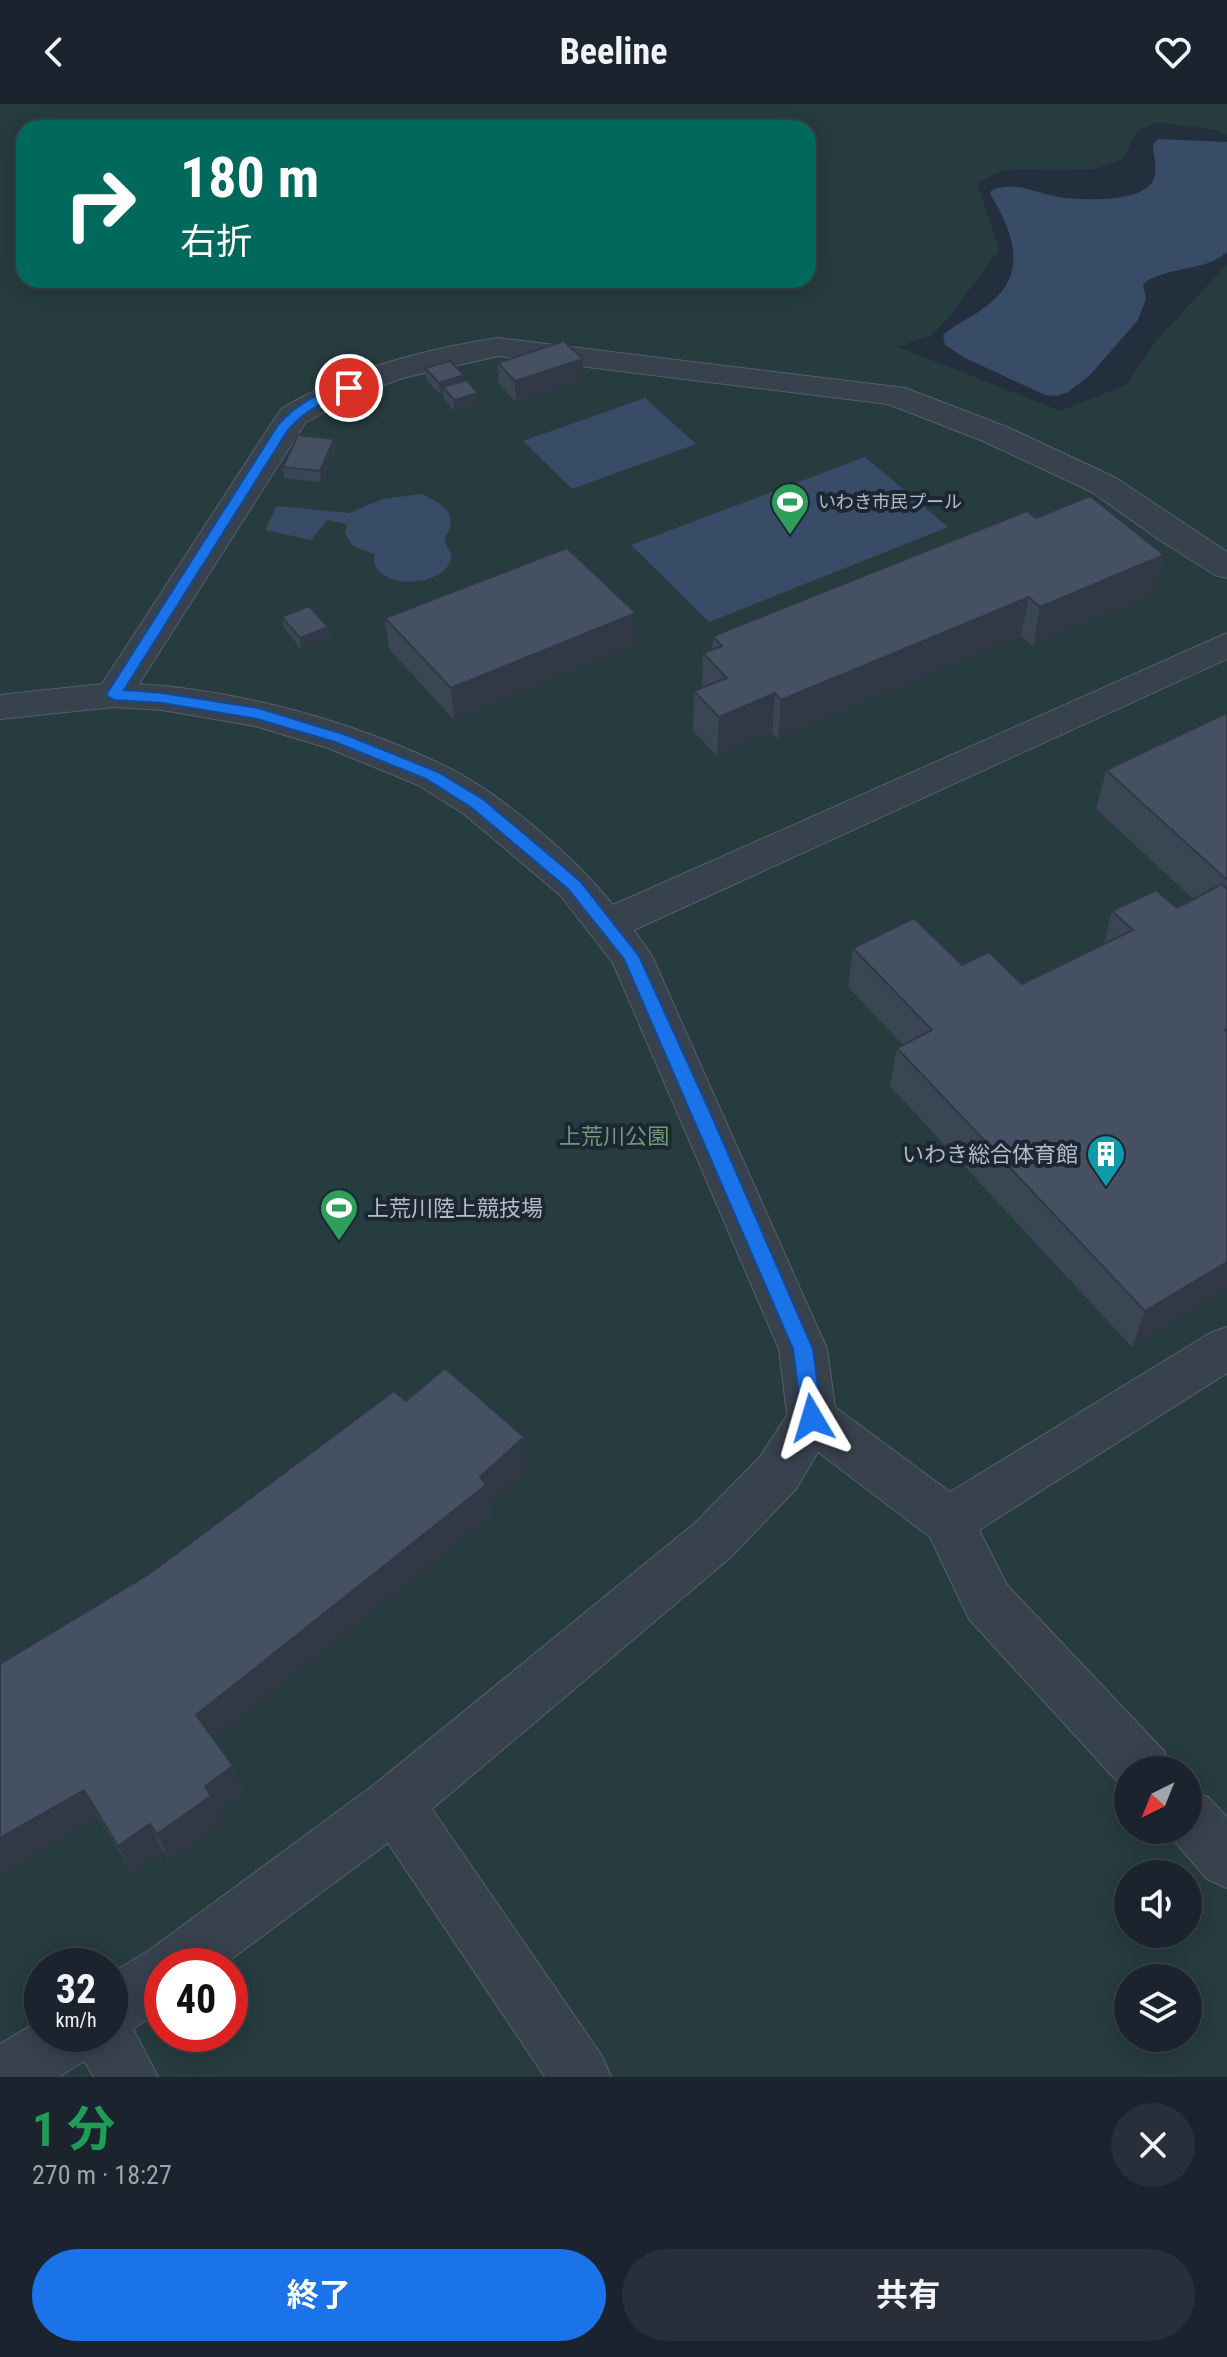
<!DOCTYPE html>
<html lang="ja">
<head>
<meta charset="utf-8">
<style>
  body { margin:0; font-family:"Roboto Condensed","Noto Sans JP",sans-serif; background:#282f3a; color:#f1f3f6; height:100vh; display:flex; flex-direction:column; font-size:30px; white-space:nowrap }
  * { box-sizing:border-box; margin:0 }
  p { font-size:26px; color:#a0a4aa }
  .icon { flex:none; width:44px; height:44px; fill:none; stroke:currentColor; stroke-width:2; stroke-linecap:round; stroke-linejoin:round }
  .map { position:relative; height:1973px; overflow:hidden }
  .side { display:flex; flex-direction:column; background:#1b232e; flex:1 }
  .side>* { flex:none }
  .hud { position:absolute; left:16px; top:16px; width:800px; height:168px; border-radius:24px; box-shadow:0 4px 20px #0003,0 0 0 2px #39404a; background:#00695c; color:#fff; overflow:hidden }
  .needle { width:52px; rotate:223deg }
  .tools { position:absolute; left:1114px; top:1652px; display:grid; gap:16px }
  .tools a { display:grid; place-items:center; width:88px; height:88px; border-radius:50%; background:#1b232e; box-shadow:0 4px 20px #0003,0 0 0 2px #39404a; font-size:40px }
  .speed { position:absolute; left:24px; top:1844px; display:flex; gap:16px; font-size:40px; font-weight:700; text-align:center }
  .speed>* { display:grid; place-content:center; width:104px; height:104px; border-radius:50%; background:#1b232e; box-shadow:0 4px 20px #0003,0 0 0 2px #39404a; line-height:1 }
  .speed small { font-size:20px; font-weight:400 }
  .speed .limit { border:12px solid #d22; background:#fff; color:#111 }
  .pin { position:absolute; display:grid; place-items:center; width:68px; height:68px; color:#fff; margin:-34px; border:4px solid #fff; border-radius:50%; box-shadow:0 2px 8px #0007 }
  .me { position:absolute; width:88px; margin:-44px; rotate:353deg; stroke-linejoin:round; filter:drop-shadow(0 0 6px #0008) }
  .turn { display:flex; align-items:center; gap:28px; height:168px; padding:0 32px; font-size:36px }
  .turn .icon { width:104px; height:104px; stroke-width:2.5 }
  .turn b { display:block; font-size:56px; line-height:68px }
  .round { display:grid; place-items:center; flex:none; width:84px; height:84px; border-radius:42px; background:#282f3a }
  .head { display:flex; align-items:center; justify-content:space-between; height:136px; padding:0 32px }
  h1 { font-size:48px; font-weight:700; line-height:60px; color:#1e9e55 }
  .action { display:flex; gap:16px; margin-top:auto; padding:16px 32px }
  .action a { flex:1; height:92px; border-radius:48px; background:#1a73e8; color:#fff; font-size:32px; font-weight:700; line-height:92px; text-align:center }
  .action a+a { background:#282f3a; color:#f1f3f6 }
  header { display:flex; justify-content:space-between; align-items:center; height:104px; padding:0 32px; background:#1b232e; font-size:36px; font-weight:700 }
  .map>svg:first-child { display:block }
  .green { fill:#263c3f; fill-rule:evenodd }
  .water { fill:#394c67 }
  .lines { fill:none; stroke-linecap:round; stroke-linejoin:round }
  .minor-casing { stroke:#565f6c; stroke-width:2 }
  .minor { fill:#38414e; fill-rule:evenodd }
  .wall { fill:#3b4654 }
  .shaded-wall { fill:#303945 }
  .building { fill:#455162; stroke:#303945; stroke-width:2 }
  .route { fill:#1a73e8; stroke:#114b97; stroke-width:2 }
  .labels { text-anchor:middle; stroke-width:8; stroke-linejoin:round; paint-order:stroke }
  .far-poi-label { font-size:18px; fill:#b4bcc9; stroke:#1d2633; text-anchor:start }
  .park-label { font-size:22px; fill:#6b9a76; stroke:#1d2633 }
  .poi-label { font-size:22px; fill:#b4bcc9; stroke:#1d2633; text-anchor:end }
</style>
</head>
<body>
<header><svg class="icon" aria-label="back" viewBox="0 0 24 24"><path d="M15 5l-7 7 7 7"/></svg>Beeline<svg class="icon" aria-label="heart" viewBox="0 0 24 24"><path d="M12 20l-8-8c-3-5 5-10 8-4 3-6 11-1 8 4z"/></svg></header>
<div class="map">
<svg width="1227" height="1973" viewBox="0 0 1227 1973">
  <rect width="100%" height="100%" fill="#242f3e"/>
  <path class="green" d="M0,0H1227V31L1217,26L1157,18L1138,27L1122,55L1096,65L1003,66L977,79L999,146L949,213L929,232L898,243L1061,307L1127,280L1157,236L1227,160V1973H0ZM24,24H808V176H24ZM1128,1666H1188V1726H1128ZM1128,1770H1188V1830H1128ZM42,1862H110V1930H42ZM162,1862H230V1930H162ZM1128,1874H1188V1934H1128Z"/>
  <path class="water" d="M1158,35L1227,38V148C1203,169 1167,161 1143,180L1146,195L1138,216L1089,272L1068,288L1057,292L1045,291L965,254L945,241L943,231C957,219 975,212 989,200C1029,169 1013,127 990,90L991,87C1014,75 1041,91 1065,94C1086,96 1151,99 1155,71C1157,62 1153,49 1153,40Z
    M645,294L696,340L572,385L523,337Z
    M865,353L948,423L709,518L631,441Z
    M421,390C437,398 454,403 450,424C449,429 445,432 445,436C446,445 455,450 449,460C438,481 388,485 376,463C374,459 375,455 374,450L353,442L345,429L347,420L327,416L311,436L265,426L277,402L349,409L383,395Z"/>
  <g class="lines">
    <defs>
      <path id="minor" d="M498,234L905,284L1007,323L1116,374L1227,448V474L1215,471L1158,435L1092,388L983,337L888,300L498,252L403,274L351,293L305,319L139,580C243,587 351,617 445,662C502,690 573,752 613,801L1227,529V555L634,826L652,852L827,1245L835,1303L950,1388L1210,1229L1227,1223V1269L979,1426L1007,1481L1164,1647L1172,1666H1128V1687L1124,1685L969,1515L930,1433L818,1348L796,1385L731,1453L432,1705L602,1952L611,1973H545L388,1739L222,1862H162V1905L133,1925L158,1973H94L84,1957L59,1973H0V1940L42,1915V1930H110V1870L151,1845L375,1680L695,1419L760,1353L787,1311L779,1245L613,859L560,791L464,710L418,681L328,644L255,622L162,606L114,603L0,615V591L102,580L281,305C348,265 422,246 498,234Z
        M1188,1685L1208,1693L1227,1713V1784L1207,1775L1165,1726H1188Z"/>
    </defs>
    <use href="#minor" class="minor-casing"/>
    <use href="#minor" class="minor"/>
  </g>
  <path class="wall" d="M498,259L583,277L516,298L499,280Z
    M425,264L464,271V277L479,300L454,307L444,294L443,289L440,290L426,276Z
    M334,335L336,346L321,378L284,374L283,363Z
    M1036,414L1164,451L1154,490L1033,542L1021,532L778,635L772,629L717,652L693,627L694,587L702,584L703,549L712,546L713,532Z
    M282,513L328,523L329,534L301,545L284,524Z
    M385,514L636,541L454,616L389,545Z
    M1227,609V1185L1132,1243L890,982L897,944L903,941L848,883L853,844L962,861L1022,880L1104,841L1112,807L1177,804L1193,795L1096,705L1106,666Z
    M406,1297L524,1333L526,1367L488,1402L490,1414L214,1635L244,1690L218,1709L222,1720L170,1757L163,1747L132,1769L99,1714L0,1771Z"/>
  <path class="shaded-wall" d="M583,255V277L516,298L515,277Z
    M464,271L465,282L443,283V289L440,290L439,279Z
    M478,289L479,300L454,307V296Z
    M334,335L336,346L321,378L320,367Z
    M1164,451L1154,490L1033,542L1040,503Z
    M1029,493L1021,532L778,635L781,596Z
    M636,509V541L454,616L451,584Z
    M328,523L329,534L301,545L300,534Z
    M775,589L772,629L717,652L719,613Z
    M1227,1158V1185L1132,1243L1145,1207Z
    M524,1333L526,1367L488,1402L490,1414L208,1641L196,1611L480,1373Z
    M233,1662L244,1690L218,1709L222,1720L170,1757L157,1730L205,1682Z
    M84,1686L99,1714L0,1771V1734Z
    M150,1720L163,1747L132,1769L118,1742Z"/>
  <path class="building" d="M564,237L583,255L515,277L498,259Z
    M450,257L464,271L439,279L425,264Z
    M467,276L478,289L454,296L443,283Z
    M298,331L334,335L320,367L283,363Z
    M1090,392L1164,451L1040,503L1029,493L781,596L775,589L719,613L694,587L727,574L703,549L722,542L713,532L1027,407L1036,414Z
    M567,444L636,509L451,584L385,514Z
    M309,502L328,523L300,534L282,513Z
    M1227,609V776L1106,666Z
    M1222,780L1227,785V925L1225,926L1227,928V1158L1145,1207L897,944L932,926L853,844L914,814L962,861L989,848L1022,880L1133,826L1112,807L1156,786L1177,804Z
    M445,1264L524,1333L480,1373L486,1381L196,1611L233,1662L205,1682L211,1692L157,1730L150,1720L118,1742L84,1686L0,1734V1560L149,1470L394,1287L406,1297Z"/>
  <path class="route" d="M349,280L356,284L354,287C328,295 306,305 288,326L124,586L162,589L258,604L346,631L438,668L484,696L580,777L639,852L710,1008L813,1245L822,1314L819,1321L812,1323L805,1321L802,1314L793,1245L624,855L568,785L472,704L426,675L335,638L257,615L162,599L114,596L106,591L278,321C297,299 321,287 349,280Z"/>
  <defs>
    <symbol id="stadium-pin" viewBox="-11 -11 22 30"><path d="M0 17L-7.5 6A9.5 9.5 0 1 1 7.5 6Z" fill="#2e9e5b" stroke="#1d2633"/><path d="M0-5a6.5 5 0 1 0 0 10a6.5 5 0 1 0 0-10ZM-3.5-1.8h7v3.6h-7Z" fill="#fff"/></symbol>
    <symbol id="building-pin" viewBox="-11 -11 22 30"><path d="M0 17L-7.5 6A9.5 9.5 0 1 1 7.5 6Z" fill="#0f9aa8" stroke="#1d2633"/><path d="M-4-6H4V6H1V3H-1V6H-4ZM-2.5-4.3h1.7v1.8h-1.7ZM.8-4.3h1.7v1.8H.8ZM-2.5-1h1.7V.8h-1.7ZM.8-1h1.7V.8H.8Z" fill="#fff"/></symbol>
  </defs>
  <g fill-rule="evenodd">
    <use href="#stadium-pin" x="768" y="376" width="44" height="60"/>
    <use href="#building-pin" x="1084" y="1028" width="44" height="60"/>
    <use href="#stadium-pin" x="317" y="1082" width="44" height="60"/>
  </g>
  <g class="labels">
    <g class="far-poi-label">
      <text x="818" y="404">いわき市民プール</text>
    </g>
    <g class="park-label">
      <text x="614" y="1040">上荒川公園</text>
    </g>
    <g class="poi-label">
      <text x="1078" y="1058">いわき総合体育館</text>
      <text x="367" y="1112" text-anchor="start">上荒川陸上競技場</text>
    </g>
  </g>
</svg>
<div class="tools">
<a><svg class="needle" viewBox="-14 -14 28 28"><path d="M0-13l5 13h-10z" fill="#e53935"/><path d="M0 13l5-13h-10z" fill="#a0a4aa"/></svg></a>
<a><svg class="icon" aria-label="sound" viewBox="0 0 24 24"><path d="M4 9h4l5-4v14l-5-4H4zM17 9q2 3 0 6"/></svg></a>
<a><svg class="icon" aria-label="layers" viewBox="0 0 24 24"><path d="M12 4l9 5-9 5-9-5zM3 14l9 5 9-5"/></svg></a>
</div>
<div class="speed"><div>32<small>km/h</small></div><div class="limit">40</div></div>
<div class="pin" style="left:349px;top:284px;background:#d93025"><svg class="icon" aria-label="arrive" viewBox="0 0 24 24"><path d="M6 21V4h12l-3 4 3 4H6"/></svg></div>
<svg class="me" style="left:812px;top:1314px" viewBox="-20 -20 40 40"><path d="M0-17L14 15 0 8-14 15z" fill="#1a73e8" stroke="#fff" stroke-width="4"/></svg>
<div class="hud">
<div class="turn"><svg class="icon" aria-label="right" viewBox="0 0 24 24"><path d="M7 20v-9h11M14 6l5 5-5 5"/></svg><div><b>180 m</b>右折</div></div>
</div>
</div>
<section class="side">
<div class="head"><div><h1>1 分</h1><p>270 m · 18:27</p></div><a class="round"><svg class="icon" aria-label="close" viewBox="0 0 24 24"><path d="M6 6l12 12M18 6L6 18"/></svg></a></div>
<div class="action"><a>終了</a><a>共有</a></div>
</section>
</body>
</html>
